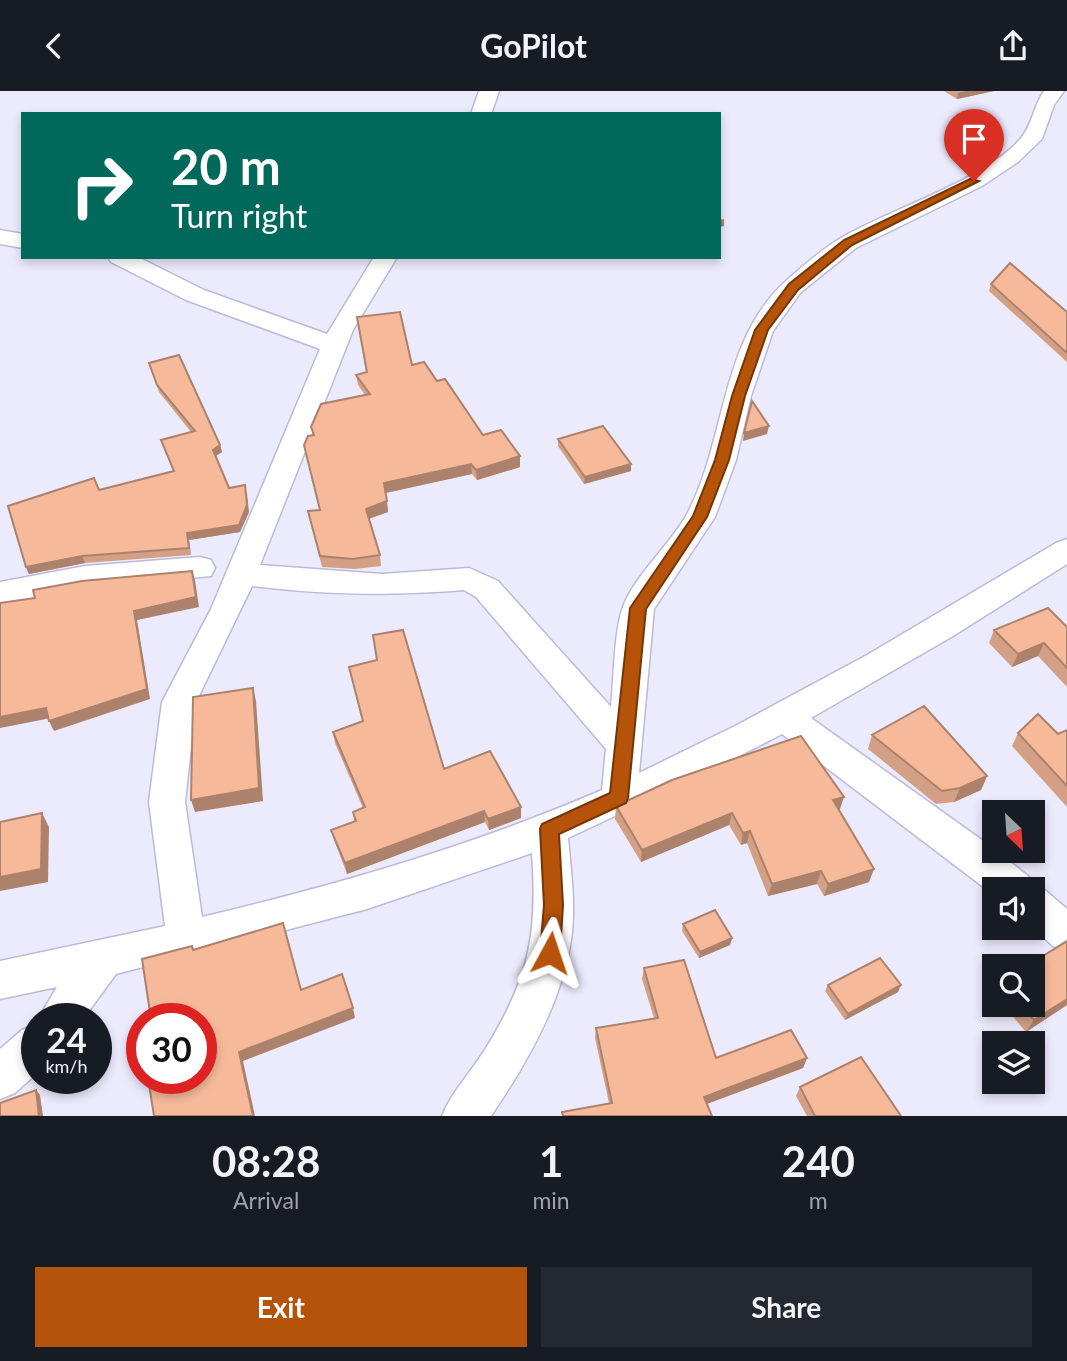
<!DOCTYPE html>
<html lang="en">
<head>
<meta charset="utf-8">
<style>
  body { margin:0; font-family:Lato,sans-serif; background:#242831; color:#f1f3f6; height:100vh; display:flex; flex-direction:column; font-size:26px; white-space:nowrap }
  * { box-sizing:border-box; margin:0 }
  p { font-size:23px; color:#9ea1a6 }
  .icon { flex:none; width:38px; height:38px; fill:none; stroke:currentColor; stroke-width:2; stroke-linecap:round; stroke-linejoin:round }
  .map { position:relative; height:1025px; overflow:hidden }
  .sheet { display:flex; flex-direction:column; background:#171b24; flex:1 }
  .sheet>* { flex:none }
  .guide { position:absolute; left:21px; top:21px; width:700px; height:147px; border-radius:0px; box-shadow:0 4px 10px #0003; background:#00695c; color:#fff; overflow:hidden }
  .needle { width:46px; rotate:155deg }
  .fabs { position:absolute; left:982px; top:709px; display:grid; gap:14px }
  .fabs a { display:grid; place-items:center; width:63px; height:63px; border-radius:0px; background:#171b24; box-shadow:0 4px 10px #0003; font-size:35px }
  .speed { position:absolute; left:21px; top:912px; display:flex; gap:14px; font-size:35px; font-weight:700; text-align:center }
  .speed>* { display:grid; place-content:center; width:91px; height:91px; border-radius:50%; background:#171b24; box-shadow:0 4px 10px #0003; line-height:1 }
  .speed small { font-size:18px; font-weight:400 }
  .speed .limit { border:10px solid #d22; background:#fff; color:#111 }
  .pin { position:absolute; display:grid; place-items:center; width:60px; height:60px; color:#fff; margin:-72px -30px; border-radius:50% 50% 50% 0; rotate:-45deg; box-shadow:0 0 7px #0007 }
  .pin .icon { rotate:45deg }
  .me { position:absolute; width:77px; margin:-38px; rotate:5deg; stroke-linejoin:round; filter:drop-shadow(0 0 5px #0008) }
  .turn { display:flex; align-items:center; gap:24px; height:147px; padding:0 35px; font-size:32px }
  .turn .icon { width:91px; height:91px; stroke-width:2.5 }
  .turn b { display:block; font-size:49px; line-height:60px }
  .eta { display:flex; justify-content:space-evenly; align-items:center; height:119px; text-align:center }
  .eta b { font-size:42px; font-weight:700; line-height:49px }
  .action { display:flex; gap:14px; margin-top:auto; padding:14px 35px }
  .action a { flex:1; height:80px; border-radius:0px; background:#b45309; color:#fff; font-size:28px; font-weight:700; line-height:80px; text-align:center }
  .action a+a { background:#242831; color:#f1f3f6 }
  header { display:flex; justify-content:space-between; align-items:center; height:91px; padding:0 35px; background:#171b24; font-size:32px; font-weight:700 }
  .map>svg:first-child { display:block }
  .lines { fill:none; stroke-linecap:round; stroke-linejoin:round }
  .minor-casing { stroke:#bdb9d8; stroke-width:3 }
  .minor { fill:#fff; fill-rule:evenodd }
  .wall { fill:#d4a085 }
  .shaded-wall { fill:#ac826c }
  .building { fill:#f6ba9b; stroke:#ac826c; stroke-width:2 }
  .route { fill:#b45309; stroke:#753606; stroke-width:2 }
</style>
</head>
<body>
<header><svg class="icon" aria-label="back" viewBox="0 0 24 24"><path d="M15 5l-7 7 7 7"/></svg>GoPilot<svg class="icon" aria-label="share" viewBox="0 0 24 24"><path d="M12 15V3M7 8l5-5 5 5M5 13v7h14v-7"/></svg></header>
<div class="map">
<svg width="1067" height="1025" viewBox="0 0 1067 1025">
  <rect width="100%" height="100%" fill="#eceafd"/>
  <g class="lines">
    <defs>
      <path id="minor" d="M479,0H499L491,23H471Z
        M1044,0H1064L1054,14L1042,48L1018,71L982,95L856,157L801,201L773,240L751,305L736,369L715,426L654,518L639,682L737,634L867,564L1056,452L1067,448V473L953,545L811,627L993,757L1029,786L1033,795L1046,800L1067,818V860L1053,855L1032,836V798H994V804L782,643L696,687L568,747C571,781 576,815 571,849C562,911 526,974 491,1025H442C452,1000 472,980 486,957C529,887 538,843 532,762L367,818L116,883L83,928H38L57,896L0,908V870L165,835L149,711L162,611L211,518L320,258L186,209L111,171L108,166H138L204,199L327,243L374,166H397L353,239L260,474L382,483L469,477L498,490L611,616C614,589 614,539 623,516C633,487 670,453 686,425C727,350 719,249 787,189C803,175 822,158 841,147C890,118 986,89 1021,47C1032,34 1034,14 1044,0ZM252,495C328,504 388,505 464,499L476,506L606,658L602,699C472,755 340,793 202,826L185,711L196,611Z
        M0,139L23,143V157L0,153Z
        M200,466L211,469L215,477L211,485L85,497L0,513V491L85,475Z
        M37,933V982L15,1002L0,1008V958L22,939Z"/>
    </defs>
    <use href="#minor" class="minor-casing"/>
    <use href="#minor" class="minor"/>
  </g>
  <path class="wall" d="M944,0H994L957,8Z
    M991,193L1067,221V271L989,200Z
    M357,226L412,274L437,290L483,344L520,376L477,389L472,383L386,402L388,421L369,428L380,464L381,475L355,478L322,476L308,420L320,419L304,354L313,344L311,336L365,304L358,294L356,284L366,281Z
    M149,272L220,354L222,361L216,365L229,397L247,402L249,421L240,441L189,449L191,464L85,472L29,483L26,476L99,399L173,380L161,349L191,341L159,301Z
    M558,348L631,373V380L584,393L558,355Z
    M1067,536V596L1038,565L1012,576L989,552L994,539Z
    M377,569L444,678L521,727L489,739L485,731L347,783L334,749L331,739L354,730L353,721L363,717L335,652L333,641L362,630L349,576Z
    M1067,639V716L1012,655L1018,642L1058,643Z
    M872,644L987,685L981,699L954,711L936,713L868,658Z
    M616,715L840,718L839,719L869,791L824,805L817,793L768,805L747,752L741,754L729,734L641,771L615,728Z
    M683,833L732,847L730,854L699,867L682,840Z
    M644,877L716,967H807L803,977L707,1013L712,1025H562V1021L609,1012L595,947L596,937L654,927L642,888Z
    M828,894L898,901L845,929L825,900Z
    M1003,914H1067L1026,941Z
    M800,996L901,1025H807L796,1005Z"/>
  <path class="shaded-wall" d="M967,0H994L957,8L958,2Z
    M724,128V135L719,136V129Z
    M769,335L767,343L743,350L744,342Z
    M220,354L222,361L214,366L213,359Z
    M520,365V376L477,389L476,379Z
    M471,373L472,383L385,402L384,392Z
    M631,373V380L584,393L585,386Z
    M245,394L249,421L240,441L189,449L191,464L187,442Z
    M387,410L388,421L368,428L366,418Z
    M82,465L85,472L29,483L26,476Z
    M192,480L195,489L199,516L137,529L150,608L54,640L49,630L134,520Z
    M1044,552L1038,565L1012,576L1018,563Z
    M253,597L256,610L263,710L195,721L191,709Z
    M46,617L51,627L0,637V626Z
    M987,685L981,699L954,711L960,697Z
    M844,706L840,718L829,722L833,709Z
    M521,716V727L489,739L488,728Z
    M484,720L485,731L347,783L345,772Z
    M42,722L49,736L48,791L0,800V786Z
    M732,722L729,734L641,771L642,759Z
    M750,740L747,752L741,754L743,742Z
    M874,778L869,791L824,805L828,793Z
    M821,780L817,793L768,805L772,793Z
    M732,847L730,854L699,867L700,861Z
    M901,894L898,901L845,929L848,923Z
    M1067,908V914L1026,941L1034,929Z
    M353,917L355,927L243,970L255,1025H253L239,961Z
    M807,967L803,977L701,1015L704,1006Z
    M36,999L40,1004L43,1025H39Z"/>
  <path class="building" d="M1010,172L1067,221V262L991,193Z
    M400,221L412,274L424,271L437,290L445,288L483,344L501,339L520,365L476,379L471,373L384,392L387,410L366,418L380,464L353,468L320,465L308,420L320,419L304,354L308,345L314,344L311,336L321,313L370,303L356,284L367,281L357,226Z
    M179,264L220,354L213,359L229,397L245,394L247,414L239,434L187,442L189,457L82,465L26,476L8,415L94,387L99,399L174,380L161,349L195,340L157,294L149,272Z
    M752,310L769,335L744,342Z
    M603,335L631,373L585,386L558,348Z
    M192,480L196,506L134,520L147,598L49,630L46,617L0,626V512L35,507L33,499L82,490Z
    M1048,517L1067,536V577L1044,552L1018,563L994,539Z
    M403,539L444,678L490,660L521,716L488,728L484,720L345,772L331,739L356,730L353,721L365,716L333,641L363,630L349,576L377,569L373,544Z
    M253,597L259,697L191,709L193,606Z
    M924,615L987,685L960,697L942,700L872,644Z
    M1038,623L1058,643L1067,639V695L1018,642Z
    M801,645L844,706L833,709L874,778L828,793L821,780L772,793L750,740L743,742L732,722L642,759L616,715L672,689Z
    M42,722L41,778L0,786V731Z
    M715,819L732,847L700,861L683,833Z
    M283,832L301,899L342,883L353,917L239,961L253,1025H154L148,987H201V928H151L142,868L192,855L193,859Z
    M1067,850V908L1034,929L1021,914H1032V875H1027Z
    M880,867L901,894L848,923L828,894Z
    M684,869L716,967L791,939L807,967L704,1006L712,1025H563L562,1021L612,1012L596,937L658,927L644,877Z
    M861,966L901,1025H815L800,996Z
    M36,999L39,1025H0V1012Z"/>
  <path class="route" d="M970,88L979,90L852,154L798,199L768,239L745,305L729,369L707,426L646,518L628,707L626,712L559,743L563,814L560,862L557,869L550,872L543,869L540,862L544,814L540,738L542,733L610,702L630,517L693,425L715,369L732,305L755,239L789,193L844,149Z"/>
</svg>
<div class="fabs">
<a><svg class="needle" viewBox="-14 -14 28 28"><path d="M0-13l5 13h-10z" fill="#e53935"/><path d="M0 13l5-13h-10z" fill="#9ea1a6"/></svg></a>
<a><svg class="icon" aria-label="sound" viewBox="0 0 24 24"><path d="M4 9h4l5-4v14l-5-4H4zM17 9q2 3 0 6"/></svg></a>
<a><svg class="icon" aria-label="search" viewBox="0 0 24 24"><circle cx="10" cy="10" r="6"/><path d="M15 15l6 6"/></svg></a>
<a><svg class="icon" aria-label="layers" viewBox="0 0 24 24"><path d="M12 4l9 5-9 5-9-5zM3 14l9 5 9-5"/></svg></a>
</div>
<div class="speed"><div>24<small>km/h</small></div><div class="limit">30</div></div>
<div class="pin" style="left:974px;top:90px;background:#d93025"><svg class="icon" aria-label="arrive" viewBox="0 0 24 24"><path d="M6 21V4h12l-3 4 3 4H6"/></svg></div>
<svg class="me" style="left:550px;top:862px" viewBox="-20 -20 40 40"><path d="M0-17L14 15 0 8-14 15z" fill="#b45309" stroke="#fff" stroke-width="4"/></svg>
<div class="guide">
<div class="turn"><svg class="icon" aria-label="right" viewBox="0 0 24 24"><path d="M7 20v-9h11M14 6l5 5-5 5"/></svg><div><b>20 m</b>Turn right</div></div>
</div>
</div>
<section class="sheet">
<div class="eta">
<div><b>08:28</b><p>Arrival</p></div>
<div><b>1</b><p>min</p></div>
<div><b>240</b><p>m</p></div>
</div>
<div class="action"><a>Exit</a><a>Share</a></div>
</section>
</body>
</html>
